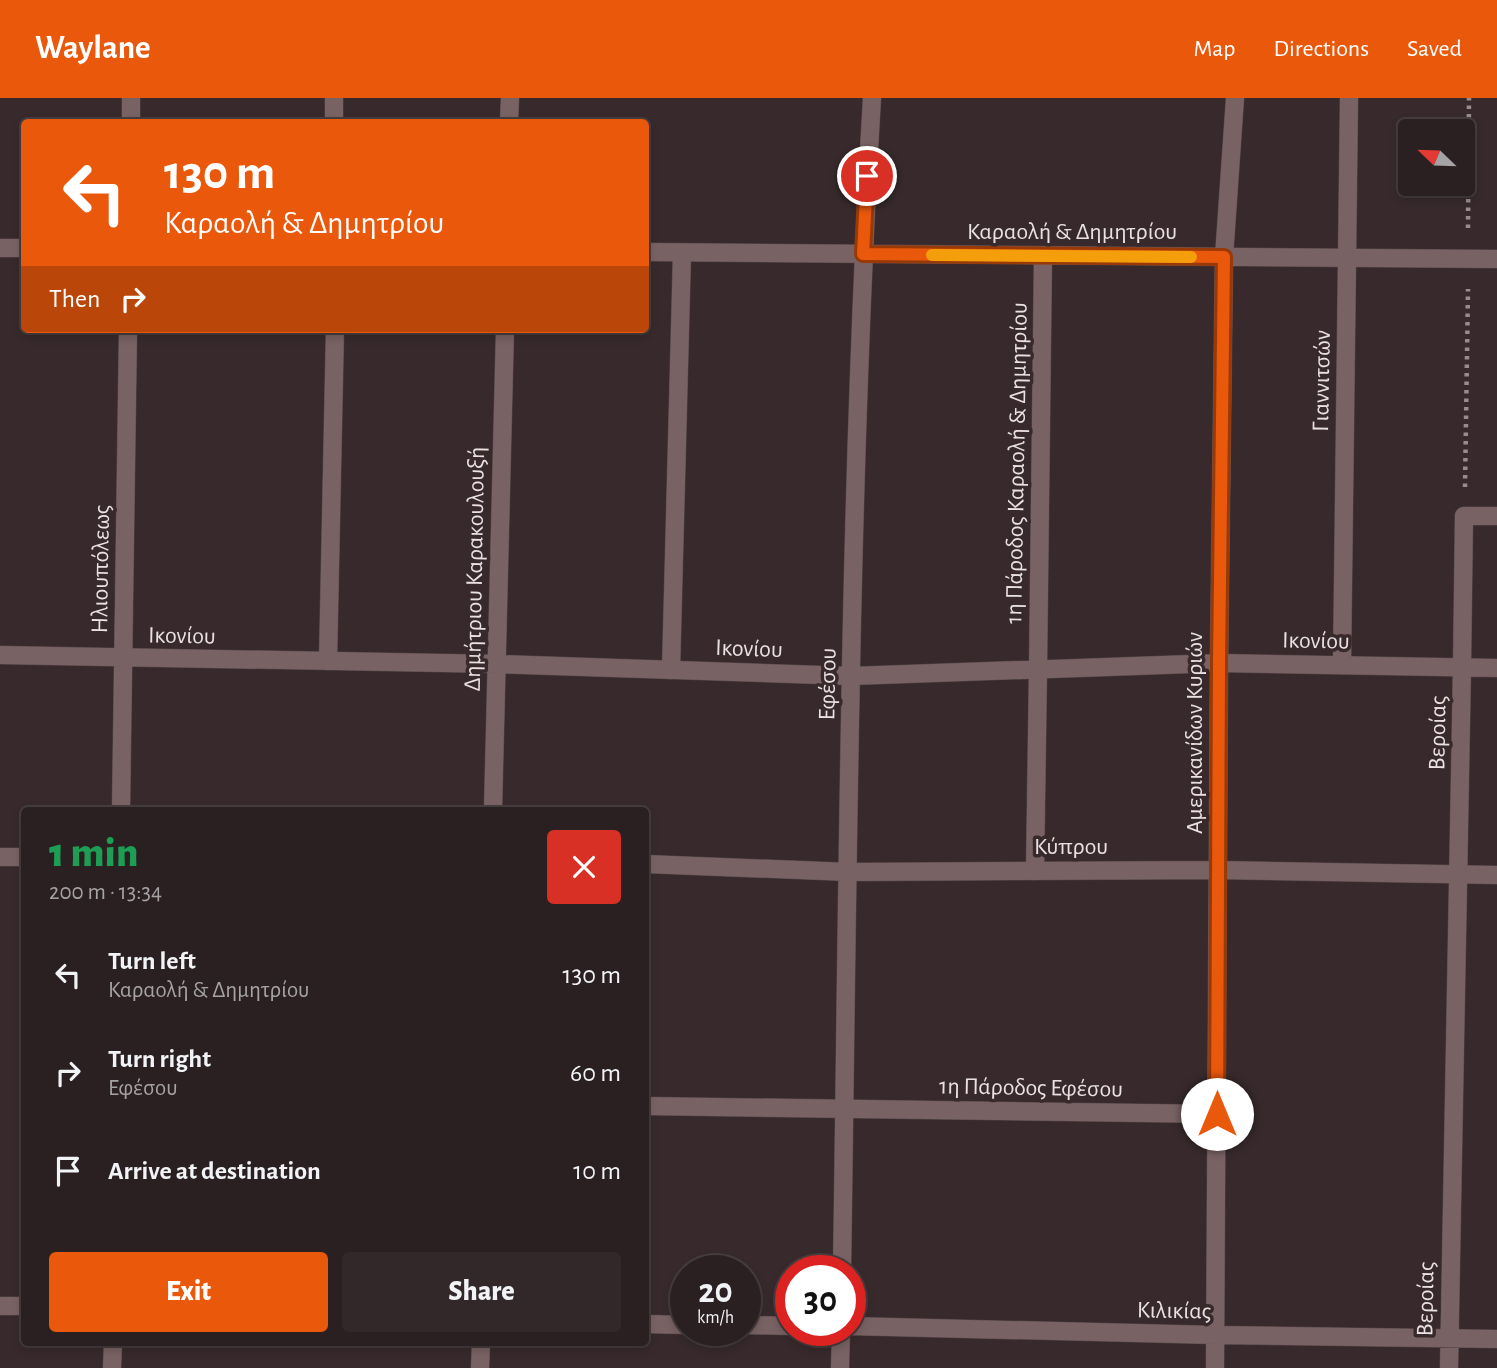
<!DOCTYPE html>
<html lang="en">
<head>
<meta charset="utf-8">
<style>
  body { margin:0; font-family:"Alegreya Sans",sans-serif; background:#32282a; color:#f1f3f6; height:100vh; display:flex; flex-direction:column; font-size:26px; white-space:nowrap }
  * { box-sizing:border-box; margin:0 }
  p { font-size:23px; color:#a5a3a5 }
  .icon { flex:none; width:38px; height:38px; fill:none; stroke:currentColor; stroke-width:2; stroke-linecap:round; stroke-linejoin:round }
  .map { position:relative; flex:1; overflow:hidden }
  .details { position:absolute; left:21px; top:709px; width:628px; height:539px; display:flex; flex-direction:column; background:#2a2021; border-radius:7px; box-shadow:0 4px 10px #0003,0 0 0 2px #463e3f }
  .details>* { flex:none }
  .guide { position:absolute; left:21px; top:21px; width:628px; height:214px; border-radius:7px; box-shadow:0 4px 10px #0003,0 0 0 2px #463e3f; background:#ea580c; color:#fff; overflow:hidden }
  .needle { width:46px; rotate:293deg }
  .controls { position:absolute; left:1398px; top:21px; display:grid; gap:14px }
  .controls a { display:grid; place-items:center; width:77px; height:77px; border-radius:7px; background:#2a2021; box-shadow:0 4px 10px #0003,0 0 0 2px #463e3f; font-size:35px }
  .speed { position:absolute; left:670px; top:1157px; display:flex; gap:14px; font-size:35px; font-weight:700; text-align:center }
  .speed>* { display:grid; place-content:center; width:91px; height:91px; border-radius:50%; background:#2a2021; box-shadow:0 4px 10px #0003,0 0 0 2px #463e3f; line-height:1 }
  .speed small { font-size:18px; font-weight:400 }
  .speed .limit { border:10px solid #d22; background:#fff; color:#111 }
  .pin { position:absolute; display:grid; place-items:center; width:60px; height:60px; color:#fff; margin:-30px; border:4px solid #fff; border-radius:50%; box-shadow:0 2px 7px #0007 }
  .me { position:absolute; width:77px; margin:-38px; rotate:0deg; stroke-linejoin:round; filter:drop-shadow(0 0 5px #0008) }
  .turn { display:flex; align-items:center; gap:24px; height:147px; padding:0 28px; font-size:32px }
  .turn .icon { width:91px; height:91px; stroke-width:2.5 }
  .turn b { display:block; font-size:49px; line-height:60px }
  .then { display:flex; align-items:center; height:66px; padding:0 28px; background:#0003; gap:14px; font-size:26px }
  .round { display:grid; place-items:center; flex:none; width:74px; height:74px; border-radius:7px; background:#32282a }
  .headline { display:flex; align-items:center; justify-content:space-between; height:119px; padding:0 28px }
  h1 { font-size:42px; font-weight:800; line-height:52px; color:#1e9e55 }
  .button { display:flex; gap:14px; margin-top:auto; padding:14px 28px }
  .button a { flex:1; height:80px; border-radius:7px; background:#ea580c; color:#fff; font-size:28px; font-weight:800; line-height:80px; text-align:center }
  .button a+a { background:#32282a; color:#f1f3f6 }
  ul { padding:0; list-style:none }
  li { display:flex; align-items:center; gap:21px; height:98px; padding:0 28px }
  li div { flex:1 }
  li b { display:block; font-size:26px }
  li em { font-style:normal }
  header { display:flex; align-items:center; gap:42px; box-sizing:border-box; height:98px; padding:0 35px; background:#ea580c; color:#fff }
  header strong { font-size:33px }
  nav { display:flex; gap:38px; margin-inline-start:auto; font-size:24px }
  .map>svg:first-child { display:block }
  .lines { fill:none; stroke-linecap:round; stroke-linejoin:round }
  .pedestrian-casing { stroke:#544749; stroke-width:19 }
  .minor-casing { stroke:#544749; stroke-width:19 }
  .path { stroke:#988d8e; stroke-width:4.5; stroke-dasharray:3.5 5; stroke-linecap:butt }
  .pedestrian { stroke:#796264; stroke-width:18 }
  .minor { stroke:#796264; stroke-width:18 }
  .route-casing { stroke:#983908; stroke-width:18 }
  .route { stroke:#ea580c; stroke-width:12 }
  .slow { stroke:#f59e0b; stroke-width:12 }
  .labels { text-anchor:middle; stroke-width:7; stroke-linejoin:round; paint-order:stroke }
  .street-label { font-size:24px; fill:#eae1e2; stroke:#382a2c }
</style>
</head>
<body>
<header>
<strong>Waylane</strong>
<nav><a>Map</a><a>Directions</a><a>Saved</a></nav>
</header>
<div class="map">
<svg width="1497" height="1270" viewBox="0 0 1497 1270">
  <rect width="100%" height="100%" fill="#382a2c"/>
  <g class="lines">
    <defs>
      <path id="pedestrian" d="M334,0V24
        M328,563L335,231
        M1342,567L1349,0
        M1462,569L1464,418
        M671,572L682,155
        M1035,773L1038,572
        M646,1008L1217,1016
        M0,1208H24"/>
      <path id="minor" d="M131,24V0
        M509,24L510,0
        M0,150H24
        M646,154L1497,161
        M1464,418H1497
        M0,557L497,566L851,578L1219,565L1497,570
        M1038,572L1043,157
        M121,712L128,231
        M493,712L505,231
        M0,759H24
        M646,766L849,774L1218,772L1497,777
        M842,1172C848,782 849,390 872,0
        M646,1226L686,1227
        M746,1227L791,1228
        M850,1228L1215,1237L1497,1241
        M112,1270L113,1244
        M480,1270L481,1244
        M840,1270L841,1232
        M1215,1270L1219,565L1224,159L1235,0
        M1449,1270L1462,569"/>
    </defs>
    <use href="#pedestrian" class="pedestrian-casing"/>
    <use href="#minor" class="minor-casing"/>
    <path class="path" d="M1468,130L1469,0
      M1465,389L1468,191"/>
    <use href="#pedestrian" class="pedestrian"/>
    <use href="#minor" class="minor"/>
  </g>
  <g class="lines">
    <defs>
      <path id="route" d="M867,78L863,156L1224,159L1219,565L1217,1016"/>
    </defs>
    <use href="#route" class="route-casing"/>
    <use href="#route" class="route"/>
    <path class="slow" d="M932,157L1191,159"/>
  </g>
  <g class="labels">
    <g class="street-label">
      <text x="1072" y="141">Καραολή &amp; Δημητρίου</text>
      <text transform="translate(1321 283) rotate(-89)" y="8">Γιαννιτσών</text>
      <text transform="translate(1016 365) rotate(-89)" y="8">1η Πάροδος Καραολή &amp; Δημητρίου</text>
      <text transform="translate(100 471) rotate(-89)" y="8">Ηλιουπόλεως</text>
      <text transform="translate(474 471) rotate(-89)" y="8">Δημήτριου Καρακουλουξή</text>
      <text transform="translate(182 537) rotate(1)" y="8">Ικονίου</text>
      <text transform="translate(1316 542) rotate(1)" y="8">Ικονίου</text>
      <text transform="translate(749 550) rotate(2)" y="8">Ικονίου</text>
      <text transform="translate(827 586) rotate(-89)" y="8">Εφέσου</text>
      <text transform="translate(1194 635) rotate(-90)" y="8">Αμερικανίδων Κυριών</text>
      <text transform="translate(1437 635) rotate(-89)" y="8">Βεροίας</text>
      <text x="1071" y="756">Κύπρου</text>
      <text transform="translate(1031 989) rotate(1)" y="8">1η Πάροδος Εφέσου</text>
      <text transform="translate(1425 1201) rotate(-89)" y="8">Βεροίας</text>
      <text transform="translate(1174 1212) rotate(1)" y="8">Κιλικίας</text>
    </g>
  </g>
</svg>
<div class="controls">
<a><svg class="needle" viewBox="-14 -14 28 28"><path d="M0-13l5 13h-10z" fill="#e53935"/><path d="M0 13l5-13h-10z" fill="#a5a3a5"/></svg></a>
</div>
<div class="speed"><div>20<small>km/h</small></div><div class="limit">30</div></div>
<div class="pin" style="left:867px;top:78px;background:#d93025"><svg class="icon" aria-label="arrive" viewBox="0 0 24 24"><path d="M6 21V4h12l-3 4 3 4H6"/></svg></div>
<svg class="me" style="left:1217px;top:1016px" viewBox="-20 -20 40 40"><circle r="19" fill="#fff"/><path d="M0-13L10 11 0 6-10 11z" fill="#ea580c"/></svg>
<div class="guide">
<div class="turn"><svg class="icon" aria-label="left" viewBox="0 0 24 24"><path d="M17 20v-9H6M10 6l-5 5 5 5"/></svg><div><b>130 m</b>Καραολή &amp; Δημητρίου</div></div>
<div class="then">Then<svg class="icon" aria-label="right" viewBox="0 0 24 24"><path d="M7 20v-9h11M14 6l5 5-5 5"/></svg></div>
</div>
<section class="details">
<div class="headline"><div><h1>1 min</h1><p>200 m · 13:34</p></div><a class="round" style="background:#d93025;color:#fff"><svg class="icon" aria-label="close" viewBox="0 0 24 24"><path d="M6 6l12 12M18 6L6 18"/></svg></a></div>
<ul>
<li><svg class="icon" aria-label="left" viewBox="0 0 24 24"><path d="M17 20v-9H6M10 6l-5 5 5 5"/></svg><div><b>Turn left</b><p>Καραολή &amp; Δημητρίου</p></div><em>130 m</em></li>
<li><svg class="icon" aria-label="right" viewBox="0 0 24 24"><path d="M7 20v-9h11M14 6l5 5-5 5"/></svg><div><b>Turn right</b><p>Εφέσου</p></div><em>60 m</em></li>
<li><svg class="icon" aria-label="arrive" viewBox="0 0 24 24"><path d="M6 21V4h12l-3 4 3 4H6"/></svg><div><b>Arrive at destination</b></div><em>10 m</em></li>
</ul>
<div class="button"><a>Exit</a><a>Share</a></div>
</section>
</div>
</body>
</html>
